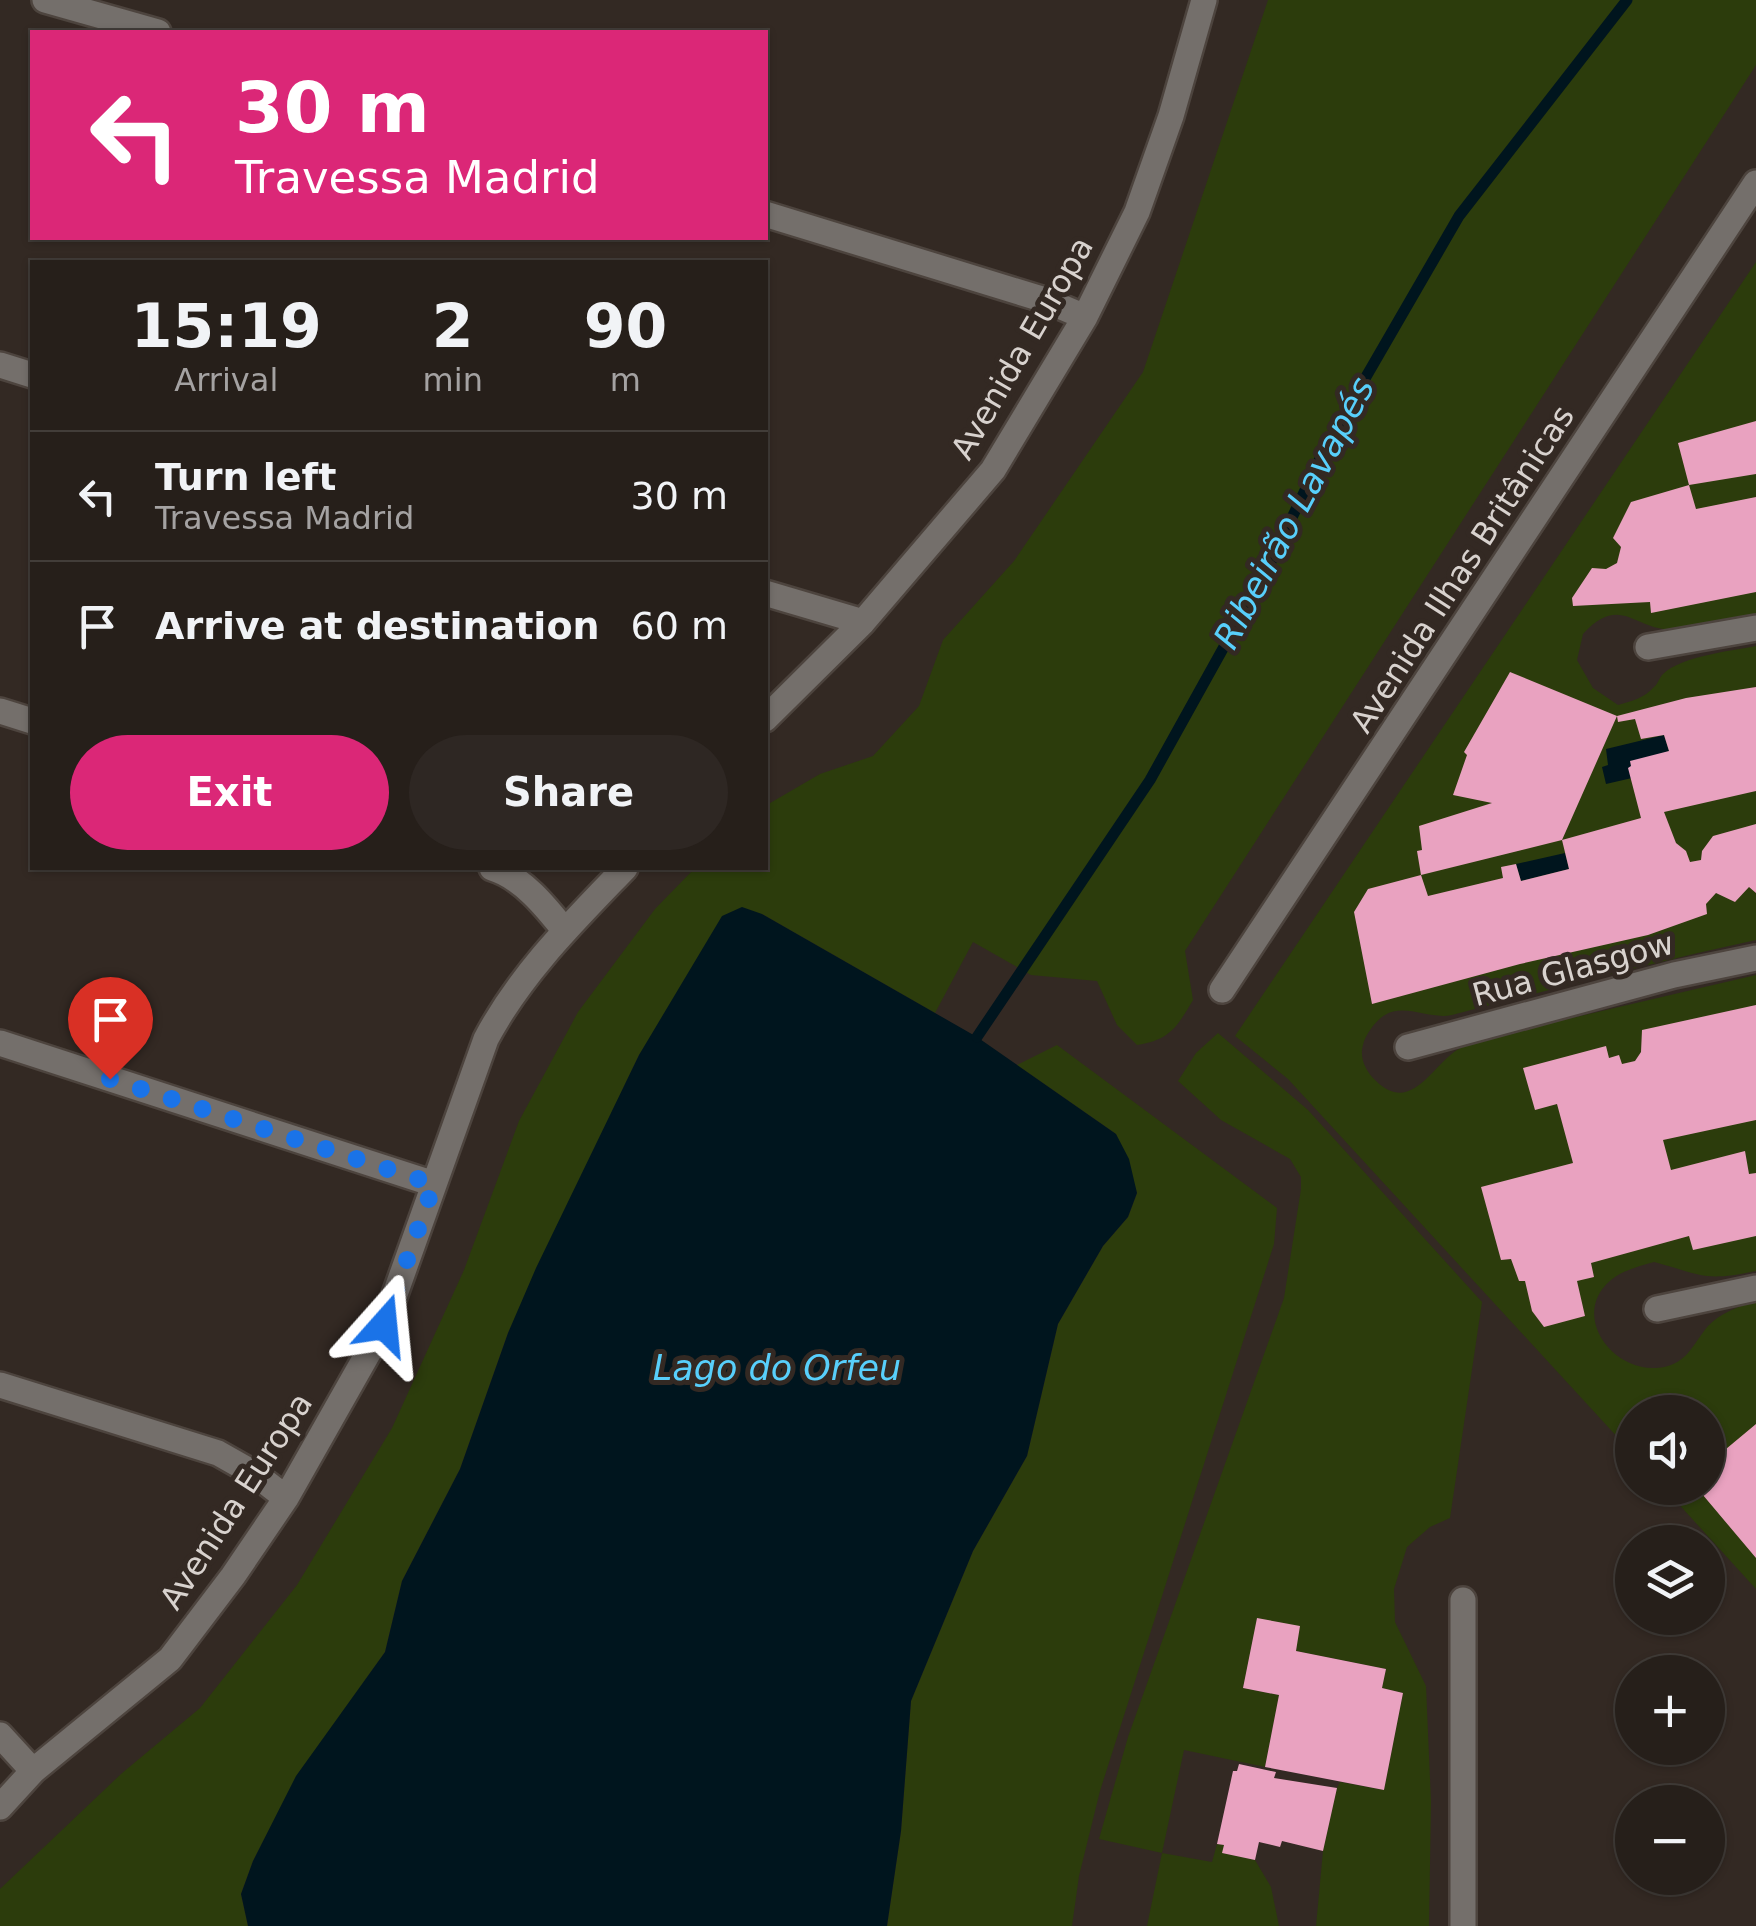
<!DOCTYPE html>
<html lang="en">
<head>
<meta charset="utf-8">
<style>
  body { margin:0; font-family:"DejaVu Sans",sans-serif; background:#2e2723; color:#f1f3f6; height:100vh; display:flex; flex-direction:column; font-size:38px; white-space:nowrap }
  * { box-sizing:border-box; margin:0 }
  p { font-size:32px; color:#a4a2a2 }
  .icon { flex:none; width:55px; height:55px; fill:none; stroke:currentColor; stroke-width:2; stroke-linecap:round; stroke-linejoin:round }
  .map { position:relative; flex:1; overflow:hidden }
  .details { position:absolute; left:30px; top:260px; width:738px; height:610px; display:flex; flex-direction:column; background:#261f1a; border-radius:0px; box-shadow:0 2px 8px #0004,0 0 0 2px #423d39 }
  .details>* { flex:none }
  .banner { position:absolute; left:30px; top:30px; width:738px; height:210px; border-radius:0px; box-shadow:0 2px 8px #0004,0 0 0 2px #423d39; background:#db2777; color:#fff; overflow:hidden }
  .buttons { position:absolute; left:1615px; top:1395px; display:grid; gap:20px }
  .buttons a { display:grid; place-items:center; width:110px; height:110px; border-radius:50%; background:#261f1a; box-shadow:0 2px 8px #0004,0 0 0 2px #423d39; font-size:50px }
  .pin { position:absolute; display:grid; place-items:center; width:85px; height:85px; color:#fff; margin:-102px -42px; border-radius:50% 50% 50% 0; rotate:-45deg; box-shadow:0 0 10px #0007 }
  .pin .icon { rotate:45deg }
  .me { position:absolute; width:110px; margin:-55px; rotate:18deg; stroke-linejoin:round; filter:drop-shadow(0 0 8px #0008) }
  .turn { display:flex; align-items:center; gap:35px; height:210px; padding:0 40px; font-size:45px }
  .turn .icon { width:130px; height:130px; stroke-width:2.5 }
  .turn b { display:block; font-size:70px; line-height:85px }
  .eta { display:flex; justify-content:space-evenly; align-items:center; height:170px; text-align:center }
  .eta b { font-size:60px; font-weight:800; line-height:70px }
  .primary-button { display:flex; gap:20px; margin-top:auto; padding:20px 40px }
  .primary-button a { flex:1; height:115px; border-radius:60px; background:#db2777; color:#fff; font-size:40px; font-weight:800; line-height:115px; text-align:center }
  .primary-button a+a { background:#2e2723; color:#f1f3f6 }
  ul { padding:0; list-style:none }
  li { display:flex; align-items:center; gap:30px; height:130px; padding:0 40px; border-top:2px solid #423d39 }
  li div { flex:1 }
  li b { display:block; font-size:38px }
  li em { font-style:normal }
  .map>svg:first-child { display:block }
  .green { fill:#2c3c0c }
  .water { fill:#00151e }
  .lines { fill:none; stroke-linecap:round; stroke-linejoin:round }
  .stream { stroke:#00151e; stroke-width:11 }
  .building { fill:#e9a2c0 }
  .minor-casing { stroke:#4d443e; stroke-width:30 }
  .minor { stroke:#746f6b; stroke-width:25 }
  .route { stroke:#1a73e8; stroke-width:18; stroke-dasharray:0 32.4 }
  .labels { text-anchor:middle; stroke-width:10; stroke-linejoin:round; paint-order:stroke }
  .street-label { font-size:32px; fill:#d8d2ce; stroke:#332923 }
  .water-label { font-size:35px; font-style:italic; fill:#58cffb; stroke:#332923 }
</style>
</head>
<body>
<div class="map">
<svg width="1756" height="1926" viewBox="0 0 1756 1926">
  <rect width="100%" height="100%" fill="#332923"/>
  <path class="green" d="M1268,0H1756V65L1185,951L1193,1000C1177,1027 1170,1040 1137,1045L1117,1025L1097,981L1031,975L973,942L935,1013L762,914L639,1055L508,1333L460,1469L402,1581L385,1652L297,1776L253,1861L241,1894L248,1926H0V1889L121,1774L200,1708L297,1585L392,1428L464,1270L519,1121L578,1012L655,909L695,868H765V806L820,774L873,756L919,706L943,640L1014,561L1143,372Z
    M1756,262V614C1730,619 1703,627 1677,629C1636,634 1622,591 1583,634L1577,660L1593,688L1618,705C1632,701 1644,698 1654,687C1658,684 1659,678 1663,674C1682,656 1731,651 1756,646V940C1654,962 1553,989 1452,1015C1430,1020 1405,1003 1385,1015C1376,1020 1365,1035 1363,1045C1359,1058 1366,1071 1375,1080C1409,1114 1429,1071 1454,1052C1462,1046 1473,1043 1482,1039L1756,975V1271C1703,1282 1703,1275 1654,1262C1640,1266 1623,1270 1611,1280C1570,1314 1611,1371 1656,1368C1687,1366 1692,1345 1708,1326C1720,1313 1740,1306 1756,1301V1589L1664,1488H1708V1412H1632V1453L1288,1079L1235,1036Z
    M1218,1033L1308,1110L1482,1302L1450,1518L1430,1527L1407,1547L1394,1589L1395,1622L1426,1686L1431,1802L1429,1926H1316L1323,1851L1337,1788L1340,1782L1384,1790L1403,1693L1382,1688L1386,1669L1296,1651L1299,1627L1257,1619L1243,1688L1279,1695L1265,1767L1184,1750L1162,1853L1212,1862L1217,1844L1224,1845L1223,1853L1255,1860L1271,1887L1279,1926H1147L1162,1853L1099,1839L1128,1737L1284,1298L1301,1189V1177L1290,1159L1221,1120L1178,1081L1196,1053Z
    M1057,1045L1277,1208L1274,1244L1100,1791L1079,1876L1072,1926H887L901,1831L911,1701L973,1551L1027,1456L1058,1324L1103,1246L1128,1217L1137,1193L1116,1134L1017,1065Z"/>
  <path class="water" d="M1664,735L1669,751L1631,766L1632,778L1606,784L1602,767L1608,765L1606,749Z
    M1565,853L1569,869L1521,881L1516,864Z
    M742,907L762,914L977,1037L1116,1134L1129,1159L1137,1193L1128,1217L1103,1246L1058,1324L1027,1456L973,1551L911,1701L901,1831L887,1926H248L241,1894L253,1861L296,1776L385,1652L402,1581L460,1469L508,1333L536,1268L639,1055L722,916Z"/>
  <g class="lines">
    <path class="stream" d="M977,1037L1150,780L1270,564L1326,446L1459,216L1627,0"/>
  </g>
  <path class="building" d="M1756,421V474L1689,485L1678,443Z
    M1689,485L1696,509L1756,497V592L1651,613L1650,602L1573,606L1572,598L1592,568L1606,569L1617,563L1621,547L1613,538L1631,502Z
    M1510,672L1617,716L1562,840L1421,875L1417,851L1422,850L1419,826L1492,803L1453,795L1467,755L1464,752Z
    M1756,687V791L1664,812L1676,843L1686,851L1690,862L1701,860L1702,851L1713,836L1756,824V893L1749,887L1735,902L1716,893L1706,904L1707,914L1648,935L1520,964L1372,1004L1354,912L1368,889L1421,875L1428,896L1503,878L1501,867L1516,864L1521,881L1569,869L1562,840L1641,818L1628,768L1631,766L1630,761L1669,751L1664,735L1641,739L1635,719L1618,722L1617,716L1686,698Z
    M1756,1005V1120L1663,1140L1671,1170L1745,1151L1749,1174L1756,1173V1236L1693,1250L1689,1236L1591,1263L1594,1277L1577,1281L1585,1316L1544,1327L1532,1311L1525,1281H1519L1511,1259L1501,1260L1481,1187L1573,1163L1557,1104L1535,1110L1523,1068L1606,1046L1609,1058L1619,1055L1622,1064L1635,1061L1641,1052L1642,1030Z
    M1756,1424V1558L1697,1488H1708V1464Z
    M1257,1618L1300,1626L1296,1651L1386,1669L1382,1688L1403,1693L1384,1790L1265,1767L1279,1695L1243,1688Z
    M1239,1764L1276,1772L1274,1778L1337,1788L1323,1851L1282,1841L1280,1847L1259,1842L1255,1860L1222,1853L1224,1845L1217,1844L1233,1771H1237Z"/>
  <g class="lines">
    <defs>
      <path id="minor" d="M45,0L158,32
        M765,214L1045,300L1085,317
        M0,365L32,375
        M765,593L863,622
        M1648,647L1756,628
        M0,711L32,721
        M765,719L863,622L993,470L1085,317L1137,212L1171,116L1204,0
        M492,868C522,877 546,907 565,931
        M1222,990L1756,183
        M0,1043L434,1184
        M1408,1047L1674,975L1756,958
        M1657,1309L1756,1288
        M0,1385L218,1453L255,1474L286,1498
        M1463,1600V1926
        M0,1735L33,1771
        M0,1807L33,1771L170,1659L233,1576L286,1498L384,1325L486,1039C521,973 574,921 625,868"/>
    </defs>
    <use href="#minor" class="minor-casing"/>
    <use href="#minor" class="minor"/>
  </g>
  <g class="lines">
    <path class="route" d="M110,1079L434,1184L384,1325"/>
  </g>
  <g class="labels">
    <g class="street-label">
      <text transform="translate(1022 348) rotate(-60)" y="11">Avenida Europa</text>
      <text transform="translate(1462 569) rotate(-57)" y="11">Avenida Ilhas Britânicas</text>
      <text transform="translate(1573 969) rotate(-15)" y="11">Rua Glasgow</text>
      <text transform="translate(236 1501) rotate(-57)" y="11">Avenida Europa</text>
    </g>
    <g class="water-label">
      <text transform="translate(1294 513) rotate(-62)" y="12">Ribeirão Lavapés</text>
      <text x="777" y="1380">Lago do Orfeu</text>
    </g>
  </g>
</svg>
<div class="buttons">
<a><svg class="icon" aria-label="sound" viewBox="0 0 24 24"><path d="M4 9h4l5-4v14l-5-4H4zM17 9q2 3 0 6"/></svg></a>
<a><svg class="icon" aria-label="layers" viewBox="0 0 24 24"><path d="M12 4l9 5-9 5-9-5zM3 14l9 5 9-5"/></svg></a>
<a>+</a>
<a>−</a>
</div>
<div class="pin" style="left:110px;top:1079px;background:#d93025"><svg class="icon" aria-label="arrive" viewBox="0 0 24 24"><path d="M6 21V4h12l-3 4 3 4H6"/></svg></div>
<svg class="me" style="left:384px;top:1325px" viewBox="-20 -20 40 40"><path d="M0-17L14 15 0 8-14 15z" fill="#1a73e8" stroke="#fff" stroke-width="4"/></svg>
<div class="banner">
<div class="turn"><svg class="icon" aria-label="left" viewBox="0 0 24 24"><path d="M17 20v-9H6M10 6l-5 5 5 5"/></svg><div><b>30 m</b>Travessa Madrid</div></div>
</div>
<section class="details">
<div class="eta">
<div><b>15:19</b><p>Arrival</p></div>
<div><b>2</b><p>min</p></div>
<div><b>90</b><p>m</p></div>
</div>
<ul>
<li><svg class="icon" aria-label="left" viewBox="0 0 24 24"><path d="M17 20v-9H6M10 6l-5 5 5 5"/></svg><div><b>Turn left</b><p>Travessa Madrid</p></div><em>30 m</em></li>
<li><svg class="icon" aria-label="arrive" viewBox="0 0 24 24"><path d="M6 21V4h12l-3 4 3 4H6"/></svg><div><b>Arrive at destination</b></div><em>60 m</em></li>
</ul>
<div class="primary-button"><a>Exit</a><a>Share</a></div>
</section>
</div>
</body>
</html>
